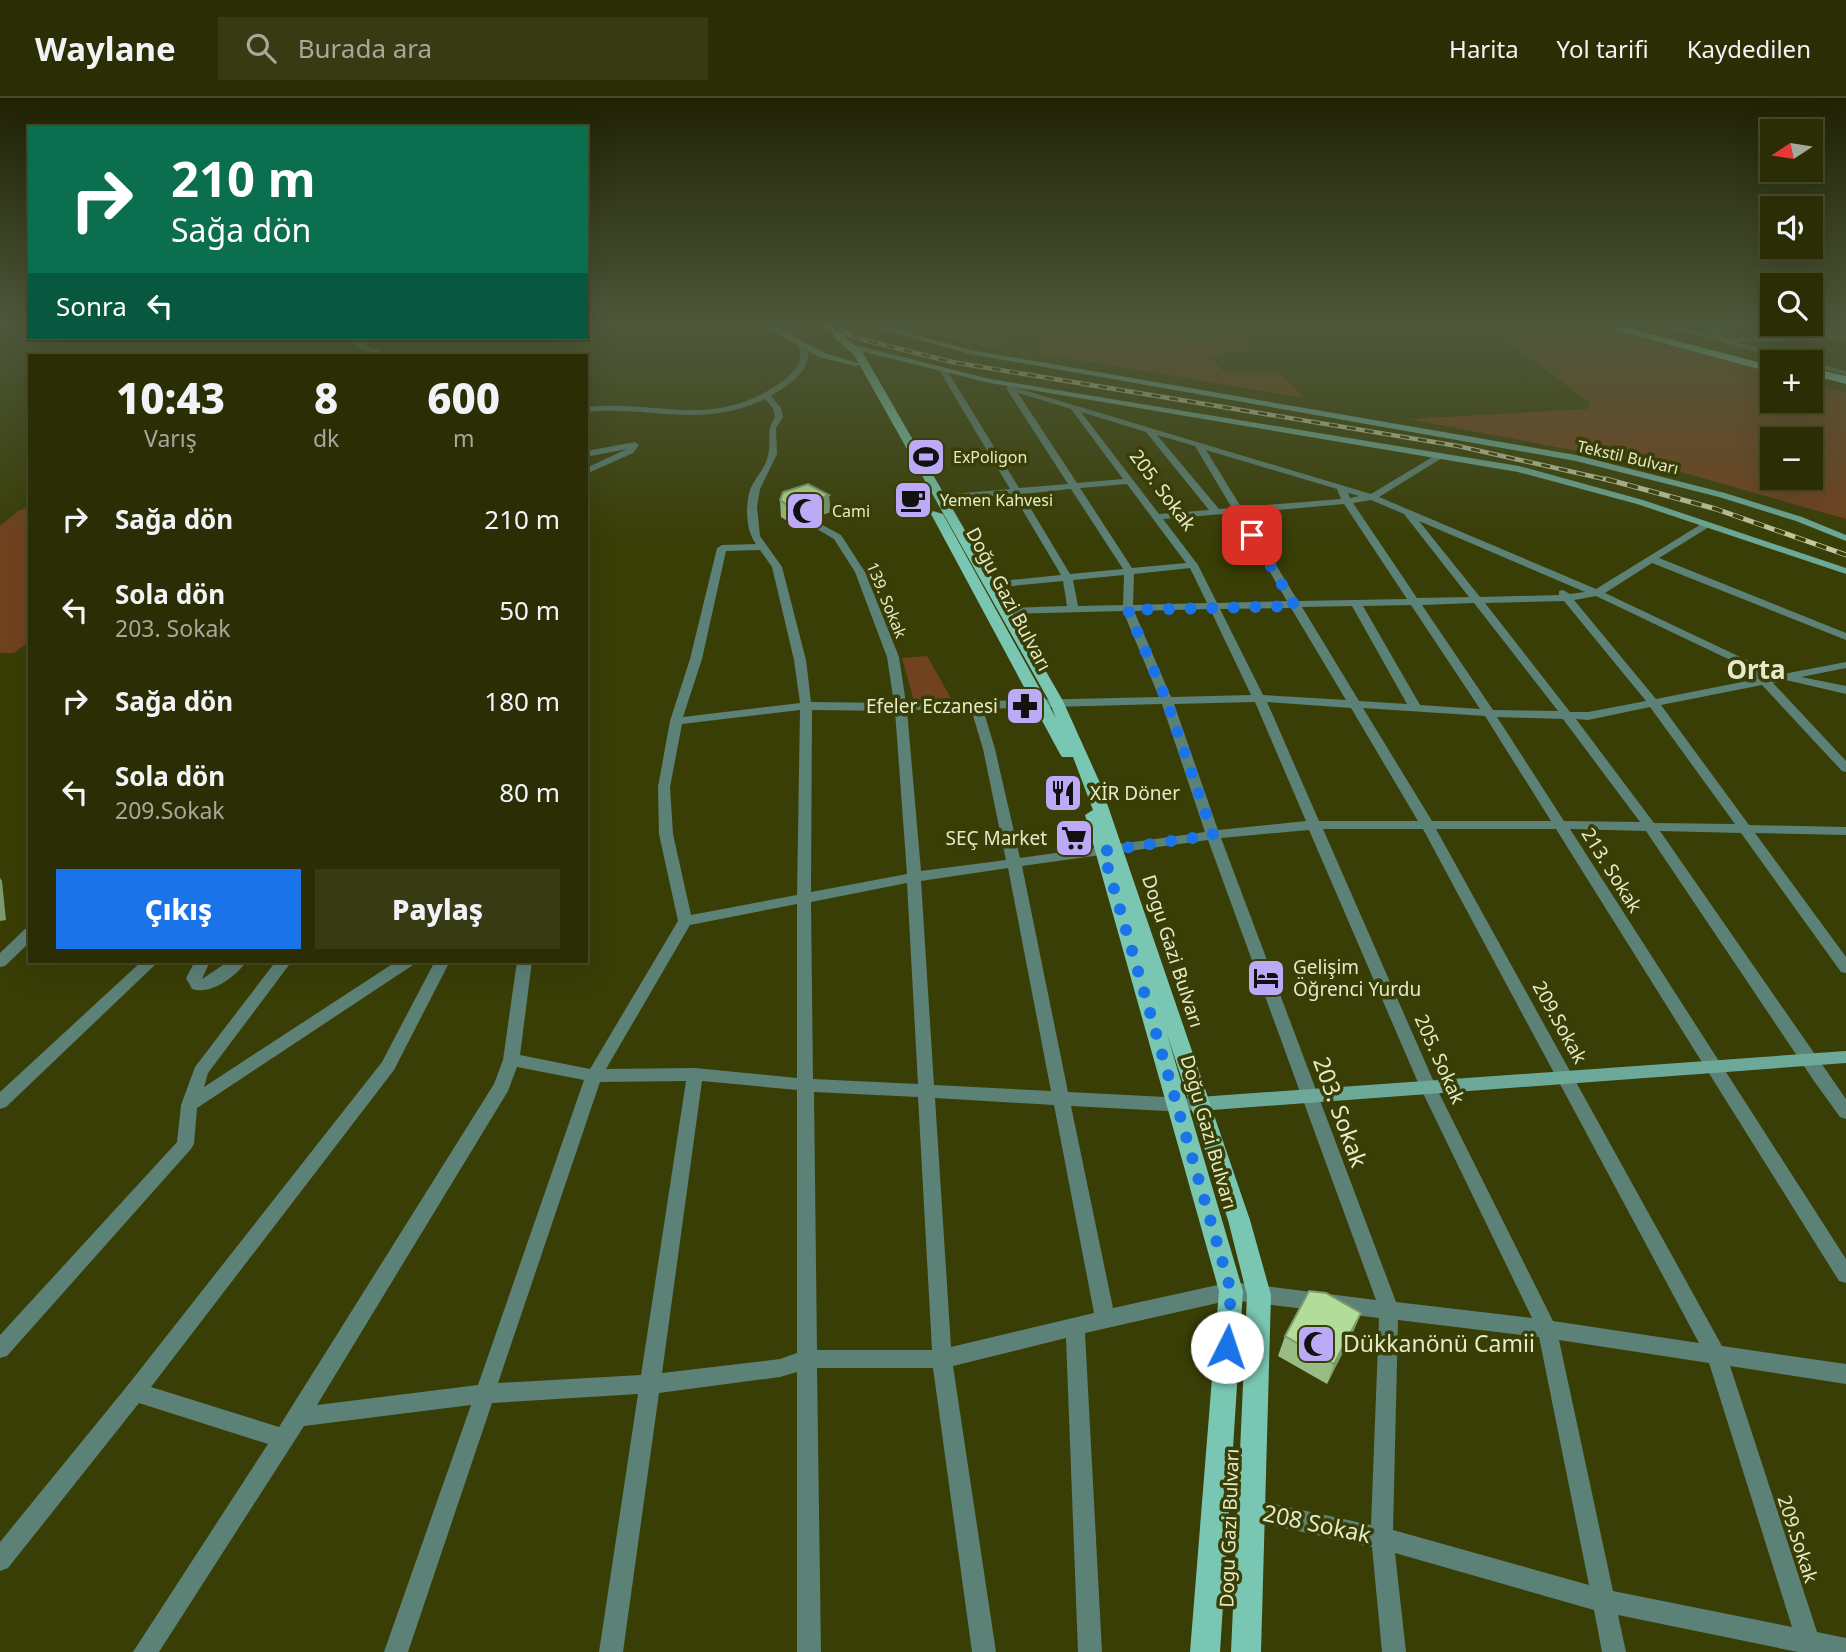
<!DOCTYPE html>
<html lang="tr">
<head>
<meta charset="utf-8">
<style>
  body { margin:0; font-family:"Noto Sans",sans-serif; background:#373a13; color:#f1f3f6; height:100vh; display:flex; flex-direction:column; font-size:26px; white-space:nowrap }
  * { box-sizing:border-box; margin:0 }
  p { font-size:23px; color:#a6a89a }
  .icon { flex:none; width:38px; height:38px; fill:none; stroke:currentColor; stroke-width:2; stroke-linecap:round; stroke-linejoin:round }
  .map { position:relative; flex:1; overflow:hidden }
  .panel { position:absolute; left:28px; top:256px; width:560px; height:609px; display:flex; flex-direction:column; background:#2b2e04; border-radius:0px; box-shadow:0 7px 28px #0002,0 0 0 2px #474a26 }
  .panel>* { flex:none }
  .banner { position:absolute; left:28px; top:28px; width:560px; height:214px; border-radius:0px; box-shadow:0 7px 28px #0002,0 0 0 2px #474a26; background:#0b6e4f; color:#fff; overflow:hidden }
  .needle { width:46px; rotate:258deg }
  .tools { position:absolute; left:1760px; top:21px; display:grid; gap:14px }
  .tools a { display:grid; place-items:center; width:63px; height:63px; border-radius:0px; background:#2b2e04; box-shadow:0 7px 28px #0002,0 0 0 2px #474a26; font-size:35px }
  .pin { position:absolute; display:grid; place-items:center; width:60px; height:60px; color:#fff; margin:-30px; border-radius:14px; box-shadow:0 4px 10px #0006 }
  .me { position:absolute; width:77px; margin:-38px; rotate:4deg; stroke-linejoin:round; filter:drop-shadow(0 0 5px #0008) }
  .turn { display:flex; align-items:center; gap:24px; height:147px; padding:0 28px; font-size:32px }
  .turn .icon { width:91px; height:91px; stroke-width:2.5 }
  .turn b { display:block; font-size:49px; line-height:60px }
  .then { display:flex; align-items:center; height:66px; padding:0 28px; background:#0003; gap:14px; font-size:26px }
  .eta { display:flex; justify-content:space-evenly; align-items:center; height:119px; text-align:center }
  .eta b { font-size:42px; font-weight:800; line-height:49px }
  .cta { display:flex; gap:14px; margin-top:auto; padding:14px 28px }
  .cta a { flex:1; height:80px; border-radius:0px; background:#1a73e8; color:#fff; font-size:28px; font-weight:800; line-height:80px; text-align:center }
  .cta a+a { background:#373a13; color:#f1f3f6 }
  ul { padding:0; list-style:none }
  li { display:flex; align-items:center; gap:21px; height:91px; padding:0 28px }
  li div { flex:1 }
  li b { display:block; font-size:26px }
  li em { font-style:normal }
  header { display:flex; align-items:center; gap:42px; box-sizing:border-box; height:98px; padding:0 35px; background:#2b2e04; border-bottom:2px solid #474a26 }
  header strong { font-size:33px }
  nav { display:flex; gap:38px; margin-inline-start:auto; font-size:24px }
  .search { width:490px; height:63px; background:#373a13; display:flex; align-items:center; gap:18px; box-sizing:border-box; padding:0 24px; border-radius:0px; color:#a6a89a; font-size:26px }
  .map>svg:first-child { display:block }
  .green { fill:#71421f; fill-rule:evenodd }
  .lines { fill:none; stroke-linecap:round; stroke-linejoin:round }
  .street { fill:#5c8177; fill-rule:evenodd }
  .secondary { fill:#6da998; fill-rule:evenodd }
  .primary { fill:#79c7b2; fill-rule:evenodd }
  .highway { fill:#83e3ca; fill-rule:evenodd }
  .rail-far1-casing { stroke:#c3c8a2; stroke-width:4.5 }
  .rail-casing { stroke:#c3c8a2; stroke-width:5 }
  .rail-far1 { stroke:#393e06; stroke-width:2.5; stroke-dasharray:9; stroke-linecap:butt }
  .rail { stroke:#393e06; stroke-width:3.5; stroke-dasharray:11; stroke-linecap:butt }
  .wall { fill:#98bd84 }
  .shaded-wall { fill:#7c9a6c }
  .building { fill:#b1dc9a; stroke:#7c9a6c; stroke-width:2 }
  .route { stroke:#1a73e8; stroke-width:12; stroke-dasharray:0 21.6 }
  .labels { text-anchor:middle; stroke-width:7; stroke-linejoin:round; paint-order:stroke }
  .far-poi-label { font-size:16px; fill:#e5eac8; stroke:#393e06; text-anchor:start }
  .far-street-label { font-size:16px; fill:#e5eac8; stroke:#393e06 }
  .street-label { font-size:19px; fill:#e5eac8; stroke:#393e06 }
  .poi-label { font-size:19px; fill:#e5eac8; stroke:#393e06; text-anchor:end }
  .near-street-label { font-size:23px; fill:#e5eac8; stroke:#393e06 }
  .near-poi-label { font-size:23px; fill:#e5eac8; stroke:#393e06; text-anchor:start }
  .district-label { font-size:26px; font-weight:bold; fill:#e5eac8; stroke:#393e06 }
</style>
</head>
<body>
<header>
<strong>Waylane</strong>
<div class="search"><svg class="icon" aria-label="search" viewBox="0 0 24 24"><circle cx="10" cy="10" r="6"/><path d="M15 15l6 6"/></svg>Burada ara</div>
<nav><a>Harita</a><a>Yol tarifi</a><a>Kaydedilen</a></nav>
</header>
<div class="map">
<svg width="1846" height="1554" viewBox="0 0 1846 1554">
  <rect width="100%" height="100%" fill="#393e06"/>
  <path class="green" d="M910,225H924L962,239L1012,240L1000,250L948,240Z
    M1054,225H1175L1186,240L1203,241L1240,238L1254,252L1207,257L1225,275L1279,274L1304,300L1032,254L1053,233Z
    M1557,226L1567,232L1580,231L1589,236L1622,235L1773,275V303H1811V285L1846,294V421L1667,370L1408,321L1588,311L1590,305L1502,239L1534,238L1520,229ZM1773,341H1811V380H1773Z
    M30,408V543L14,555H0V428L18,413Z
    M927,558L951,600L914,603L902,560Z"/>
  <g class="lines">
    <path class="street" d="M1650,225H1663L1715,239L1708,228L1710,225H1717L1716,228L1723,238L1721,240L1732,243L1735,240L1784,238L1766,225L1775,226L1793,238L1821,237L1804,226L1812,225L1830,237H1846V241L1736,244L1808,264H1796Z
      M350,240H358L367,248L390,257C374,258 360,253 350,240Z
      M802,244L806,246C815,272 790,286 771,298L781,310L783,319L776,330L777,356L760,391L757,409L760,438L782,469L806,562L811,604L894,605L887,559L855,474L834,441L810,427L808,425L813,422L841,437L865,474L899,559L906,605L970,604L975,601L980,603L1159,599L1123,513L1005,516L1000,513L1005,510L1067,508L1063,483L991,490L986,487L991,484L1061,477L1013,396L942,403L937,400L942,397L1010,391L939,272L943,270L947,272L1019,390L1068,386L1006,290L1010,288L1371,396L1439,355L1442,356V360L1379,399L1596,491L1703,425H1709V429L1659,460L1846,535V542L1652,465L1605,495L1755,566L1768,579L1846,564V570L1801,579L1846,588V596L1786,582L1773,585L1846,663V674L1842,673L1762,587L1661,607L1749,727L1846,729V737L1755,735L1846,859V875L1841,874L1741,735L1660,733L1846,1001V1021L1840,1019L1814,983L1646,733L1570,731L1846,1161V1185L1839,1183L1556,731H1436L1722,1248L1846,1266V1286L1730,1268L1817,1534L1846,1540V1554H1798L1618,1517L1626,1554H1602L1594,1512L1395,1455L1406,1554H1382L1372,1449L1251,1423L1243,1420L1240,1412L1243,1404L1251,1401L1371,1427L1379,1220L1231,1202L1085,1235L1102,1554H1078L1066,1240L953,1268L996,1554H972L933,1270H817L821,1554H797V1274L780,1279L659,1295L623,1554H599L638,1296L492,1305L408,1554H384L471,1307L304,1328L159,1554H133L268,1346L139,1305L8,1470L0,1473V1444L128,1287L382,964L435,863H450L394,972L151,1289L279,1329L494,986L503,962L517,863H532L520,957L590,971L678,823L659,736L658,689L670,623L690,561L717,450L722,447L756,446C746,433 745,408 750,392C755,379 766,370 768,357C772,340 765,335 775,319L773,310L765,301C699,332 652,307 586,314V309C661,301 715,334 784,282C797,272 804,263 798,246ZM1018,295L1071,311L1123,381L1077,385ZM1081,314L1146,334L1209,412L1159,416ZM1157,337L1195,348L1232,410L1219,411ZM1206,352L1337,391L1341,401L1241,409ZM1127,386L1186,465L1132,470L1080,390ZM1071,391L1123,471L1070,476L1022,396ZM1348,395L1359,398L1350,400ZM1371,402L1404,416L1469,499L1417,500L1353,405ZM1344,406L1407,501L1298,503L1244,415ZM1235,415L1287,503L1217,505L1198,467L1163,421ZM1419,423L1585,494L1570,496L1563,492L1559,493V497L1480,499ZM760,452L772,469L794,562L800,605L683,619L702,561L726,453ZM1190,470L1207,505L1133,507L1134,476ZM1124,477L1123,507L1078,508L1073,482ZM1596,498L1747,570L1757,581L1656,601L1574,502ZM1564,503L1646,603L1588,614H1570L1485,505ZM1474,505L1558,613L1493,612L1422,507ZM1411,507L1480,611L1420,607L1363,508ZM1352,508L1407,606L1359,603L1302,509ZM1291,510L1346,602L1263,597L1220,511ZM1210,511L1251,597L1171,599L1134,513ZM1255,604L1306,723L1218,732L1174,606ZM1267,604L1351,610L1418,723H1319ZM1162,606L1205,734L1020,760L995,651L983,611ZM1650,609L1735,726L1654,725L1576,621L1588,622ZM1363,610L1485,618L1551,723H1432ZM971,611L983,651L1006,762L921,773L907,612ZM800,612L797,797L691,817L673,736L670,689L682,626ZM812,612L895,613L907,776L811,794ZM1497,619L1563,621L1640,724L1564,723ZM1323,731H1423L1699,1245L1553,1223L1436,989ZM1309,732L1420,989L1532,1220L1396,1204L1221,740ZM1208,742L1376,1202L1231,1184L1113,1210L1071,1008L1186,1014L1192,1012L1194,1007L1192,1002L1186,1000L1068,994L1022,768ZM1008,770L1051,993L934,987L921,783ZM907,785L918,986L813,981L811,804ZM797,806V980L695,970L606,971L690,827ZM517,969L584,982L478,1287L317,1307L508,993ZM686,983L641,1277L498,1285L600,984ZM702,983L797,992V1255L780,1261L662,1275ZM814,994L918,999L932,1252H817ZM935,1000L1054,1007L1094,1215L951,1249ZM1398,1222L1539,1239L1589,1487L1393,1432ZM1559,1242L1709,1265L1792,1529L1613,1493Z
      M1809,264H1811L1846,273V277L1811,268V264Z
      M635,344L639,347L633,355L586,376V370L627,351L586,359V353Z
      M30,830V844L5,868L0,869V855L25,831Z
      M142,863H159L6,1009L0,1011V994Z
      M195,863H210L202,881L229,863H247C235,879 212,897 192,891L186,880Z
      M276,863H292L208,975L204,989L397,863H416L413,867L197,1010L194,1046L191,1051L7,1258L0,1260V1237L177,1044L181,1007L195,969Z"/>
    <path class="secondary" d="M758,225H767L825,255L860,266L856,268L819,259Z
      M859,225H871L971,252L1576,357L1725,395L1802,419L1846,437V443L1796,423L1719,399L1576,363L970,256Z
      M847,245L990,281L1519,368L1643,402L1846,470V476L1637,406L1518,374L990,285L844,249L843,247Z
      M1846,953V965L1199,1013L1193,1011L1191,1006L1193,1001L1199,999Z"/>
    <path class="primary" d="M837,225H846L843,237L863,255L1063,603L1100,685L1250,1122L1271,1197L1261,1554H1231L1247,1197L1228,1122L1167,936L1243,1193L1220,1554H1190L1219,1193L1085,717L1093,712L1073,659H1062L1060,656L931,416L933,413L943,416L1056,620L1049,603L854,257L833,238Z"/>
    <path class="highway" d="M1589,225H1608L1773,268V275Z
      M1811,270L1846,278V286L1811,277Z"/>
    <defs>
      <path id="rail-far1" d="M818,225L864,242L952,264L1458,348L1613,383"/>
      <path id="rail" d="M1606,381L1716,411L1846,457"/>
    </defs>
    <use href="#rail-far1" class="rail-far1-casing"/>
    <use href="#rail" class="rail-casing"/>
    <use href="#rail-far1" class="rail-far1"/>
    <use href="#rail" class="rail"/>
  </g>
  <path class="wall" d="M829,397L830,414L806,423L789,424L781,419L780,402Z
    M1361,1215L1353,1234L1327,1286L1278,1258L1285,1238Z"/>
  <path class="shaded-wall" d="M829,397L830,414L806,423L805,406Z
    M0,780L2,783L6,822L0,823Z
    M1361,1215L1353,1234L1327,1286L1334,1266Z"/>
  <path class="building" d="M808,386L829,397L805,406L787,407L780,402L783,394Z
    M1309,1193L1326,1195L1361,1215L1334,1266L1285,1238Z"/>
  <linearGradient id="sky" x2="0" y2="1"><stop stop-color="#1f2203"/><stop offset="0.51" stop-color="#4e583b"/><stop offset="1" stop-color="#4e583b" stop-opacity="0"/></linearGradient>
  <rect width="1846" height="443" fill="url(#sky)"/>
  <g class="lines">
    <path class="route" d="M1227,1249L1231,1193L1103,753L1213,737L1166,601L1128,512L1295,508L1252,437"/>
  </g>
  <defs>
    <symbol id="stadium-square" viewBox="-11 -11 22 22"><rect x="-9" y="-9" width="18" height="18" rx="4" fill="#bcaaf6" stroke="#393e06"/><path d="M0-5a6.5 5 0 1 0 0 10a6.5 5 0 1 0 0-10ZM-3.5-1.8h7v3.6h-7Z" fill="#111"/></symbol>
    <symbol id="cafe-square" viewBox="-11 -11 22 22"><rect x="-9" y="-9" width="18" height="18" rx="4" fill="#bcaaf6" stroke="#393e06"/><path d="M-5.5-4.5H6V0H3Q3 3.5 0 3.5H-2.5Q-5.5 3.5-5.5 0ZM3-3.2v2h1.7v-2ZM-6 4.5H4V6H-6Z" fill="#111"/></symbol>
    <symbol id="mosque-square" viewBox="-11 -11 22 22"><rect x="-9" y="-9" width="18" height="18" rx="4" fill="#bcaaf6" stroke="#393e06"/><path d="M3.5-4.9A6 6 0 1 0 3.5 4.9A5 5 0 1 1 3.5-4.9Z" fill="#111"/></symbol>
    <symbol id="pharmacy-square" viewBox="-11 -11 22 22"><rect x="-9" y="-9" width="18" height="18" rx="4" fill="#bcaaf6" stroke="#393e06"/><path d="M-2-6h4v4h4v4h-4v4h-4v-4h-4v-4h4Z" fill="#111"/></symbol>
    <symbol id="restaurant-square" viewBox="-11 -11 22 22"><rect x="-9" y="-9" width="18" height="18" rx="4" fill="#bcaaf6" stroke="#393e06"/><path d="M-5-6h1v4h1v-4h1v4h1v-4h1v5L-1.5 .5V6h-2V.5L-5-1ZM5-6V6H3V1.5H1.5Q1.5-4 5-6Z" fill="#111"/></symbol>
    <symbol id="supermarket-square" viewBox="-11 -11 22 22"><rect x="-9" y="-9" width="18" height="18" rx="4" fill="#bcaaf6" stroke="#393e06"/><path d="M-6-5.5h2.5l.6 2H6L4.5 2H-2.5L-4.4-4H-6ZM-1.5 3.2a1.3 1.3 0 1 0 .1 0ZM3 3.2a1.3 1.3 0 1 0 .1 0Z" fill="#111"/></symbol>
    <symbol id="hotel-square" viewBox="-11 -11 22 22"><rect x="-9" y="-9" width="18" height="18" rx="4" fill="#bcaaf6" stroke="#393e06"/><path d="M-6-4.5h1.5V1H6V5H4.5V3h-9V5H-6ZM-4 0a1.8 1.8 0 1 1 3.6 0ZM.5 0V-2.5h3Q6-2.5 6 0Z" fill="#111"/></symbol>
  </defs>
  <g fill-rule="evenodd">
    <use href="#stadium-square" x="904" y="337" width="44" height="44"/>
    <use href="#cafe-square" x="891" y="380" width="44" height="44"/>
    <use href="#mosque-square" x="783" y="391" width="44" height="44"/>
    <use href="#pharmacy-square" x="1003" y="586" width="44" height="44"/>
    <use href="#restaurant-square" x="1041" y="673" width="44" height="44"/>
    <use href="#supermarket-square" x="1052" y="718" width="44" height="44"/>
    <use href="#hotel-square" x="1244" y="858" width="44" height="44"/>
    <use href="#mosque-square" x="1294" y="1224" width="44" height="44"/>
  </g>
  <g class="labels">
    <g class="far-poi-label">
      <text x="953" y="365">ExPoligon</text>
      <text x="940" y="408">Yemen Kahvesi</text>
      <text x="832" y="419">Cami</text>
    </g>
    <g class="far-street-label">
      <text transform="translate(1628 359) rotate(13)" y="6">Tekstil Bulvarı</text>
      <text transform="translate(887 502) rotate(68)" y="6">139. Sokak</text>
    </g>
    <g class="street-label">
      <text transform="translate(1163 392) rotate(53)" y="7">205. Sokak</text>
      <text transform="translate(1009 501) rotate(62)" y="7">Doğu Gazi Bulvarı</text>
      <text transform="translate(1612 772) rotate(58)" y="7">213. Sokak</text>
      <text transform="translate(1173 853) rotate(72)" y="7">Dogu Gazi Bulvarı</text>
      <text transform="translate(1560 924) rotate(61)" y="7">209.Sokak</text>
      <text transform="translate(1440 961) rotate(66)" y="7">205. Sokak</text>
      <text transform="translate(1209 1034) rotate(74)" y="7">Doğu Gazi Bulvarı</text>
      <text transform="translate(1229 1430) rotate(-88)" y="7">Dogu Gazi Bulvarı</text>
      <text transform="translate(1798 1441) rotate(72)" y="7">209.Sokak</text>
    </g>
    <g class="poi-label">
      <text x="998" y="615">Efeler Eczanesi</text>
      <text x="1090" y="702" text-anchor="start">XİR Döner</text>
      <text x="1047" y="747">SEÇ Market</text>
      <text x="1293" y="876" text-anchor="start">Gelişim<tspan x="1293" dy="22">Öğrenci Yurdu</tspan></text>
    </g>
    <g class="near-street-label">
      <text transform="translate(1340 1014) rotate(70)" y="8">203. Sokak</text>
      <text transform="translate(1317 1426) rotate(12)" y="8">208 Sokak</text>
    </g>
    <g class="near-poi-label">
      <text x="1343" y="1254">Dükkanönü Camii</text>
    </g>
    <g class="district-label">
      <text x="1756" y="581">Orta</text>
    </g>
  </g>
</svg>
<div class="tools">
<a><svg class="needle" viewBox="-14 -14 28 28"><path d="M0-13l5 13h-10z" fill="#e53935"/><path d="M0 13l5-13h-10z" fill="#a6a89a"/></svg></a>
<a><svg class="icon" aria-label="sound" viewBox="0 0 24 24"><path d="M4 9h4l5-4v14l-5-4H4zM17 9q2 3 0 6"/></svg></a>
<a><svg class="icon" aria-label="search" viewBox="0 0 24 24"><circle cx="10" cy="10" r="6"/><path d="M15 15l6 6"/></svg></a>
<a>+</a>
<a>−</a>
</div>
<div class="pin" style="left:1252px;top:437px;background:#d93025"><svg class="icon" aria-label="arrive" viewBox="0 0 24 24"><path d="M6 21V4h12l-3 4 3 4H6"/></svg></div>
<svg class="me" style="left:1227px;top:1249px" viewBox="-20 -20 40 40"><circle r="19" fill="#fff"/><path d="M0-13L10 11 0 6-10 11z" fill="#1a73e8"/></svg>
<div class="banner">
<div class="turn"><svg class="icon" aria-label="right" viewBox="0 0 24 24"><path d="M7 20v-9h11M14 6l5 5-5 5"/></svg><div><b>210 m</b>Sağa dön</div></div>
<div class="then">Sonra<svg class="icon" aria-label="left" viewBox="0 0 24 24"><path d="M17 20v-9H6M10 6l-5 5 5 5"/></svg></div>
</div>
<section class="panel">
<div class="eta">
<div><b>10:43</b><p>Varış</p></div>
<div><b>8</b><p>dk</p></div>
<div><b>600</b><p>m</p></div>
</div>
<ul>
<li><svg class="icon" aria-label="right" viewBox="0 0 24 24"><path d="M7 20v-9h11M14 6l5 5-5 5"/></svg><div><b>Sağa dön</b></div><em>210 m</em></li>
<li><svg class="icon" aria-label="left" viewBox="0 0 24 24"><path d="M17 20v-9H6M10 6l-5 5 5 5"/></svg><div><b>Sola dön</b><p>203. Sokak</p></div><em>50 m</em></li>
<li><svg class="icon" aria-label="right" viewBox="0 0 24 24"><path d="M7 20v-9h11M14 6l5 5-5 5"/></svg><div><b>Sağa dön</b></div><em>180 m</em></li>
<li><svg class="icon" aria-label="left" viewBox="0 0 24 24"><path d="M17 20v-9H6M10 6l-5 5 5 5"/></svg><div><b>Sola dön</b><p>209.Sokak</p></div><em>80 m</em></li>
</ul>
<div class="cta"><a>Çıkış</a><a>Paylaş</a></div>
</section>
</div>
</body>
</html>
